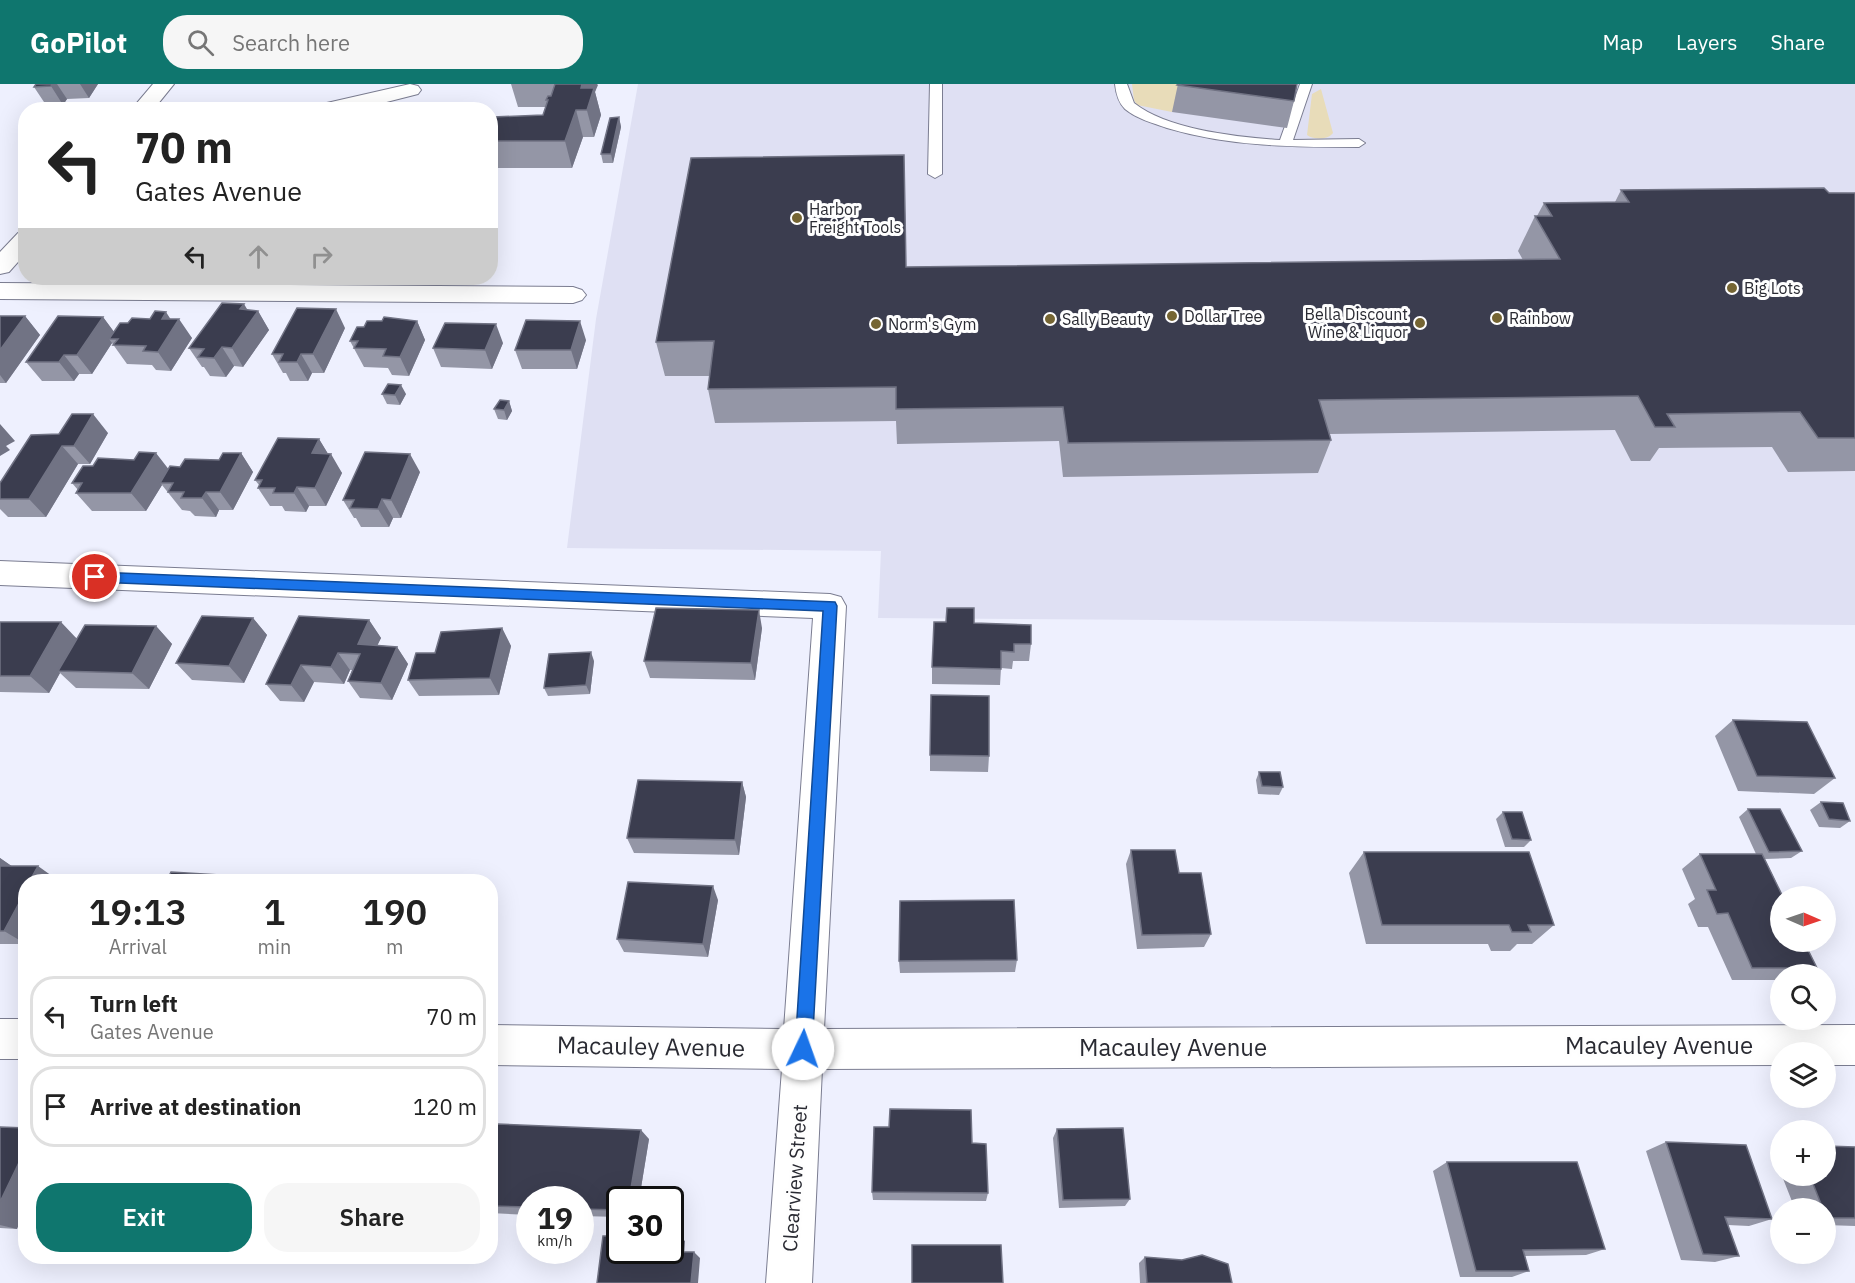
<!DOCTYPE html>
<html lang="en">
<head>
<meta charset="utf-8">
<style>
  body { margin:0; font-family:"IBM Plex Sans",sans-serif; background:#f6f6f6; color:#222; height:100vh; display:flex; flex-direction:column; font-size:22px; white-space:nowrap }
  * { box-sizing:border-box; margin:0 }
  p { font-size:20px; color:#767676 }
  .icon { flex:none; width:33px; height:33px; fill:none; stroke:currentColor; stroke-width:2; stroke-linecap:round; stroke-linejoin:round }
  .map { position:relative; flex:1; overflow:hidden }
  .details { position:absolute; left:18px; top:790px; width:480px; height:390px; display:flex; flex-direction:column; background:#fff; border-radius:24px; box-shadow:0 6px 24px #0002 }
  .details>* { flex:none }
  .banner { position:absolute; left:18px; top:18px; width:480px; height:183px; border-radius:24px; box-shadow:0 6px 24px #0002; background:#fff; color:#222; overflow:hidden }
  .needle { width:39px; rotate:92deg }
  .tools { position:absolute; left:1770px; top:802px; display:grid; gap:12px }
  .tools a { display:grid; place-items:center; width:66px; height:66px; border-radius:50%; background:#fff; box-shadow:0 6px 24px #0002; font-size:30px }
  .speed { position:absolute; left:516px; top:1102px; display:flex; gap:12px; font-size:30px; font-weight:700; text-align:center }
  .speed>* { display:grid; place-content:center; width:78px; height:78px; border-radius:50%; background:#fff; box-shadow:0 6px 24px #0002; line-height:1 }
  .speed small { font-size:15px; font-weight:400 }
  .speed .limit { border:3px solid #111; border-radius:9px; background:#fff; color:#111 }
  .pin { position:absolute; display:grid; place-items:center; width:51px; height:51px; color:#fff; margin:-26px; border:3px solid #fff; border-radius:50%; box-shadow:0 2px 6px #0007 }
  .me { position:absolute; width:66px; margin:-33px; rotate:3deg; stroke-linejoin:round; filter:drop-shadow(0 0 4px #0008) }
  .turn { display:flex; align-items:center; gap:21px; height:126px; padding:0 18px; font-size:27px }
  .turn .icon { width:78px; height:78px; stroke-width:2.5 }
  .turn b { display:block; font-size:42px; line-height:51px }
  .lanes { display:flex; align-items:center; height:57px; padding:0 18px; background:#0003; justify-content:center; gap:30px; direction:ltr }
  .lanes .off { opacity:.35 }
  .eta { display:flex; justify-content:space-evenly; align-items:center; height:102px; text-align:center }
  .eta b { font-size:36px; font-weight:600; line-height:42px }
  .cta { display:flex; gap:12px; margin-top:auto; padding:12px 18px }
  .cta a { flex:1; height:69px; border-radius:24px; background:#0f766e; color:#fff; font-size:24px; font-weight:600; line-height:69px; text-align:center }
  .cta a+a { background:#f6f6f6; color:#222 }
  ul { padding:0; list-style:none }
  li { display:flex; align-items:center; gap:18px; height:81px; margin:0 12px 9px; padding:0 6px; border:3px solid #e0e0e0; border-radius:24px }
  li div { flex:1 }
  li b { display:block; font-size:22px }
  li em { font-style:normal }
  header { display:flex; align-items:center; gap:36px; box-sizing:border-box; height:84px; padding:0 30px; background:#0f766e; color:#fff }
  header strong { font-size:28px }
  nav { display:flex; gap:33px; margin-inline-start:auto; font-size:21px }
  .search { width:420px; height:54px; background:#f6f6f6; display:flex; align-items:center; gap:15px; box-sizing:border-box; padding:0 21px; border-radius:24px; color:#767676; font-size:22px }
  .map>svg:first-child { display:block }
  .built { fill:#dfe0f3 }
  .green { fill:#e8dcb9 }
  .lines { fill:none; stroke-linecap:round; stroke-linejoin:round }
  .lane-casing { stroke:#7b7d91; stroke-width:2 }
  .street-casing { stroke:#7b7d91; stroke-width:2 }
  .lane { fill:#fff; fill-rule:evenodd }
  .street { fill:#fff; fill-rule:evenodd }
  .wall { fill:#9496a6 }
  .shaded-wall { fill:#717384 }
  .building { fill:#3b3d4f; stroke:#717384; stroke-width:1.5 }
  .route { fill:#1a73e8; stroke:#114b97; stroke-width:1.5 }
  .poi-dot { fill:#756533; stroke:#fefefe; stroke-width:2 }
  .labels { text-anchor:middle; stroke-width:6; stroke-linejoin:round; paint-order:stroke }
  .far-poi-label { font-size:16px; fill:#292a32; stroke:#fefefe; text-anchor:start }
  .street-label { font-size:20px; fill:#292a32; stroke:#fefefe }
  .near-street-label { font-size:24px; fill:#292a32; stroke:#fefefe }
</style>
</head>
<body>
<header>
<strong>GoPilot</strong>
<div class="search"><svg class="icon" aria-label="search" viewBox="0 0 24 24"><circle cx="10" cy="10" r="6"/><path d="M15 15l6 6"/></svg>Search here</div>
<nav><a>Map</a><a>Layers</a><a>Share</a></nav>
</header>
<div class="map">
<svg width="1855" height="1199" viewBox="0 0 1855 1199">
  <rect width="100%" height="100%" fill="#eef0fe"/>
  <path class="built" d="M638,0H1855V541L878,534L881,467L567,464L596,235Z"/>
  <path class="green" d="M1132,0H1182L1172,28L1137,21L1134,16Z
    M1321,5L1333,49C1328,56 1313,56 1307,51L1312,10Z"/>
  <g class="lines">
    <defs>
      <path id="lane" d="M930,0H942V90L935,94L928,90Z
        M1115,0H1127L1134,19C1168,46 1237,53 1280,56L1300,0H1312L1293,56L1359,55L1365,59L1359,63C1294,63 1231,63 1167,44C1153,39 1137,35 1125,25C1118,18 1116,9 1115,0Z"/>
      <path id="street" d="M153,0H174L153,26H131Z
        M410,0L418,2L421,6L418,10L355,26H316L318,21Z
        M26,147V169L9,188L0,190V168L18,149Z
        M0,199L573,203L582,206L586,211L582,216L573,219L0,215Z
        M0,477L830,510L841,513L846,522L824,945L1855,941V981H1826V969H1780V981L822,985L812,1199H766L782,985L490,981V941L784,945L813,534L0,501Z
        M0,935H26V975H0Z"/>
    </defs>
    <use href="#lane" class="lane-casing"/>
    <use href="#street" class="street-casing"/>
    <use href="#lane" class="lane"/>
    <use href="#street" class="street"/>
  </g>
  <path class="wall" d="M36,0H98L89,14L67,15L63,21H46L34,3Z
    M511,0H597L595,8L601,31L594,53H583L572,84H492L490,80V39L543,31L546,23H518Z
    M1178,0L1294,17L1287,44L1172,28Z
    M619,33L621,43L613,79H603L601,70Z
    M1621,106L1855,109V387L1788,388L1772,363L1659,364L1650,377H1631L1615,346L1330,350L1331,356L1318,389L1063,393L1059,357L897,360L896,337L715,339L708,305L710,292H665L656,258L906,183L1523,176L1518,167L1535,132H1537L1544,119L1615,118Z
    M247,226L258,227L269,246L243,283L234,282L226,293L210,292L204,283H202L189,264Z
    M0,232H25L40,251L6,299H0Z
    M103,233L114,248L128,239L170,235L192,254L171,287L156,286L152,281L127,280L112,259L92,290H79L74,297H42L26,278Z
    M417,237L425,256L409,292L392,291L388,284L364,283L350,257L364,243Z
    M345,244L324,289H312L308,297H290L286,289H283L272,270Z
    M586,256L577,285H522L515,266Z
    M503,259L492,285L441,283L433,264Z
    M382,310H406L400,321L387,320Z
    M509,317L512,327L507,336L498,335L494,325Z
    M108,349L90,380H78L46,433H8L0,425V399L31,351Z
    M319,355L328,370L342,389L326,422H309L306,428L285,427L282,422H270L258,404L259,401L255,396Z
    M241,369L253,388L233,426H219L216,433L195,432L190,427L182,426L162,401L146,427H92L76,409L78,406L72,399L169,385L219,376Z
    M420,388L401,434H393L389,443H361L356,434H354L343,416Z
    M253,534L267,551L244,599L192,596L176,579Z
    M369,536L381,554L377,561L397,563L408,580L392,616L360,614L348,597L352,586H350L344,600L314,598L304,618L280,617L266,600Z
    M0,538L77,554L156,542L172,560L149,605L76,604L60,589L49,609L0,608Z
    M974,539L1031,560L1029,577H1013L1012,585L1001,584L1000,601L932,600V583Z
    M502,544L511,562L499,611L419,612L408,596L435,569Z
    M762,544L755,596L650,594L644,577Z
    M594,577L590,610L548,612L544,604Z
    M1733,636L1835,694L1814,710L1738,707L1715,652Z
    M930,671L989,672L988,688L930,687Z
    M1259,688L1283,703L1279,711L1258,710L1256,696Z
    M742,698L746,713L739,771L634,769L627,754Z
    M1821,718L1850,737L1840,744L1819,743L1810,726Z
    M1748,725L1802,767L1791,774L1765,775L1817,884L1803,891H1780V896H1732L1708,843H1698L1688,820L1695,815L1682,785L1700,770H1756L1739,733Z
    M1503,728L1531,756L1524,763H1505L1496,735Z
    M1131,766L1179,789L1211,850L1204,863L1137,865L1126,780Z
    M1364,768L1554,841L1532,860H1517L1510,867H1491L1488,860H1366L1349,789Z
    M0,774L11,782L59,797L26,798V860H0Z
    M718,816L708,873L624,868L617,855Z
    M1017,876L1015,888L900,889L899,877Z
    M0,1043L17,1145L0,1144Z
    M889,1043L972,1059L988,1109L986,1117L873,1116L872,1108Z
    M1057,1045L1130,1115L1125,1122L1059,1124L1053,1054Z
    M649,1055L639,1116H620V1133L580,1132V1116H530V1131L490,1129V1069Z
    M1666,1058L1772,1135L1749,1142L1728,1141L1739,1172L1715,1178L1681,1176L1646,1067Z
    M1855,1063V1142L1826,1141V1125H1795L1782,1092H1826Z
    M1780,1068V1088L1774,1071Z
    M1447,1078L1605,1165L1586,1171L1525,1172L1529,1187L1512,1193H1460L1433,1087Z
    M1145,1173L1232,1199H1140L1139,1179Z"/>
  <path class="shaded-wall" d="M52,0H57L67,15L63,21L51,2Z
    M80,0H98L89,14Z
    M582,0H597L598,1L595,8L601,31L594,53L581,4Z
    M576,26L583,53L572,84L565,57Z
    M619,33L621,43L613,79L611,70Z
    M244,220L253,235L258,227L269,246L243,283L232,264L240,225Z
    M336,225L345,244L324,289L313,270Z
    M166,228L175,242L179,235L192,254L171,287L158,268L162,235Z
    M25,232L40,251L6,299L0,291V266Z
    M103,233L117,252L109,255L112,259L92,290L77,271Z
    M417,237L425,256L409,292L400,273Z
    M580,237L586,256L577,285L571,266Z
    M496,240L503,259L492,285L485,266Z
    M222,263L234,282L226,293L214,274Z
    M301,270L312,289L308,297L297,278Z
    M64,271L79,290L74,297L59,278Z
    M401,301L406,310L400,321L395,311Z
    M509,317L512,327L507,336L504,326Z
    M93,330L108,349L90,380L74,362Z
    M0,340L15,357L6,362L10,366L0,372Z
    M319,355L330,373L331,370L342,389L326,422L315,404L312,369Z
    M62,362L78,380L46,433L29,415Z
    M156,369L170,387L160,399L162,401L146,427L131,409Z
    M241,369L253,388L233,426L220,408Z
    M410,370L420,388L401,434L391,416Z
    M297,403L309,422L306,428L294,409Z
    M206,408L219,426L216,433L202,414Z
    M382,415L393,434L389,443L378,425Z
    M759,526L762,544L755,596L751,579Z
    M253,534L267,551L244,599L229,582Z
    M369,536L381,554L370,577L358,560Z
    M61,538L78,556L58,587L60,589L49,609L30,592Z
    M156,542L172,560L149,605L132,589Z
    M502,544L511,562L499,611L490,594Z
    M397,563L408,580L392,616L381,599Z
    M591,568L594,577L590,610L586,601Z
    M338,569L350,586L344,600L331,583Z
    M301,581L314,598L304,618L291,601Z
    M742,698L746,713L739,771L735,756Z
    M0,774L19,787H0Z
    M38,782L59,797L58,798H29Z
    M396,792L402,798H394Z
    M252,793L258,798H250Z
    M713,802L718,816L708,873L703,860Z
    M26,806V860L4,847Z
    M641,1046L649,1055L639,1116H629Z
    M26,1064V1126L17,1145L0,1141V1118Z
    M678,1151L685,1157L684,1174L676,1168Z
    M694,1168L700,1174L698,1199H691Z"/>
  <path class="building" d="M36,0H52L51,2L34,3Z
    M555,0H582L581,4H594L587,26H576L565,57H490V39L493,33L543,31L548,16H546L548,12H551Z
    M1178,0H1297L1294,17L1177,1Z
    M619,33L611,70H601L610,34Z
    M904,71L906,183L1560,175L1535,132H1552L1544,119L1629,118L1621,106L1824,104L1829,109H1855V354H1818L1800,328L1667,330L1675,343H1655L1638,312L1319,316L1331,356L1068,359L1063,323L896,325V303L708,305L714,257L656,258L691,74Z
    M222,219L244,220L240,225L258,227L232,264L222,263L214,274L198,273L204,265L189,264Z
    M297,224L336,225L313,270H301L297,278H279L283,270H272Z
    M155,227L166,228L162,235H179L158,268L143,267L146,262L113,261L118,255H109L120,239H128L132,234L150,235Z
    M0,232H25L0,266Z
    M58,232L103,233L77,271H64L59,278H26Z
    M384,233L417,237L400,273L383,272L386,265L354,264L358,257H350L357,243H364L367,237H382Z
    M526,236L580,237L571,266H515Z
    M445,239L496,240L485,266L433,264Z
    M388,300L401,301L395,311L382,310Z
    M500,316L509,317L504,326L494,325Z
    M72,330H93L74,362H62L29,415H0V399L31,351L59,350Z
    M278,354L319,355L312,369L331,370L315,404L297,403L294,409H273L275,404H258L262,396H255Z
    M139,368L156,369L131,409H76L82,399H72L83,382H93L98,374L134,376Z
    M365,368L410,370L391,416L382,415L378,425L350,424L354,416H343Z
    M223,369H241L220,408H206L202,414H181L184,408H168L173,399H160L170,382L180,383L185,375L219,376Z
    M656,524L759,526L751,579L644,577Z
    M947,524H974V539L1031,541V560H1014V568L1001,567V585L932,583L934,538H946Z
    M202,532L253,534L229,582L176,579Z
    M299,532L369,536L358,560L397,563L381,599L348,597L360,570L338,569L331,583L301,581L291,601L266,600Z
    M0,538H61L30,592H0Z
    M85,541L156,542L132,589L58,587Z
    M502,544L490,594L408,596L416,569H435L441,548Z
    M591,568L586,601L544,604L549,570Z
    M931,611L989,612V672L930,671Z
    M1733,636L1807,638L1835,694L1757,692Z
    M1259,688H1280L1283,703L1262,702Z
    M638,696L742,698L735,756L627,754Z
    M1821,718L1843,719L1850,737L1829,735Z
    M1748,725H1780L1802,767L1769,768Z
    M1503,728H1522L1531,756L1512,755Z
    M1131,766H1175L1179,789H1201L1211,850L1142,851Z
    M1364,768H1529L1554,841H1528L1531,848H1512L1509,841H1382Z
    M1700,770H1762L1783,813H1780V858H1804L1817,884H1752L1728,829L1717,830L1707,806H1716Z
    M0,782H38L29,798H26V806L4,847H0Z
    M171,788L252,793L250,798H166Z
    M396,792L394,798H274L276,793Z
    M628,798L713,802L703,860L617,855Z
    M1014,816L1017,876L899,877L900,817Z
    M890,1025L971,1026L972,1059L986,1060L988,1109L872,1108L874,1043H889Z
    M497,1040L641,1046L629,1116H620V1126L580,1125V1116H530V1123L490,1122V1069Z
    M0,1043L26,1044V1064L0,1118Z
    M1123,1044L1130,1115L1063,1116L1057,1045Z
    M1666,1058L1746,1061L1772,1135L1725,1133L1739,1172L1703,1170Z
    M1826,1062L1855,1063V1134H1826V1125H1823L1810,1092H1826Z
    M1447,1078H1577L1605,1165L1523,1166L1529,1187H1476Z
    M670,1151H678L676,1168H694L691,1199H597L603,1152H620V1167H670Z
    M912,1161H1001L1003,1199H912Z
    M1202,1171L1228,1180L1232,1199H1147L1145,1173L1182,1176Z"/>
  <path class="route" d="M95,488L835,518L837,522L812,965L809,971L803,974L797,971L795,965L823,527L95,498L89,493Z"/>
  <g class="poi-dot">
    <circle cx="797" cy="134" r="6"/>
    <circle cx="1732" cy="204" r="6"/>
    <circle cx="1172" cy="232" r="6"/>
    <circle cx="1497" cy="234" r="6"/>
    <circle cx="1050" cy="235" r="6"/>
    <circle cx="1420" cy="239" r="6"/>
    <circle cx="876" cy="240" r="6"/>
  </g>
  <g class="labels">
    <g class="far-poi-label">
      <text x="809" y="131">Harbor<tspan x="809" dy="18">Freight Tools</tspan></text>
      <text x="1744" y="210">Big Lots</text>
      <text x="1408" y="236" text-anchor="end">Bella Discount<tspan x="1408" dy="18">Wine &amp; Liquor</tspan></text>
      <text x="1184" y="238">Dollar Tree</text>
      <text x="1509" y="240">Rainbow</text>
      <text x="1062" y="241">Sally Beauty</text>
      <text x="888" y="246">Norm's Gym</text>
    </g>
    <g class="street-label">
      <text transform="translate(795 1094) rotate(-86)" y="7">Clearview Street</text>
    </g>
    <g class="near-street-label">
      <text x="1659" y="970">Macauley Avenue</text>
      <text transform="translate(651 963) rotate(1)" y="8">Macauley Avenue</text>
      <text x="1173" y="972">Macauley Avenue</text>
    </g>
  </g>
</svg>
<div class="tools">
<a><svg class="needle" viewBox="-14 -14 28 28"><path d="M0-13l5 13h-10z" fill="#e53935"/><path d="M0 13l5-13h-10z" fill="#767676"/></svg></a>
<a><svg class="icon" aria-label="search" viewBox="0 0 24 24"><circle cx="10" cy="10" r="6"/><path d="M15 15l6 6"/></svg></a>
<a><svg class="icon" aria-label="layers" viewBox="0 0 24 24"><path d="M12 4l9 5-9 5-9-5zM3 14l9 5 9-5"/></svg></a>
<a>+</a>
<a>−</a>
</div>
<div class="speed"><div>19<small>km/h</small></div><div class="limit">30</div></div>
<div class="pin" style="left:95px;top:493px;background:#d93025"><svg class="icon" aria-label="arrive" viewBox="0 0 24 24"><path d="M6 21V4h12l-3 4 3 4H6"/></svg></div>
<svg class="me" style="left:803px;top:965px" viewBox="-20 -20 40 40"><circle r="19" fill="#fff"/><path d="M0-13L10 11 0 6-10 11z" fill="#1a73e8"/></svg>
<div class="banner">
<div class="turn"><svg class="icon" aria-label="left" viewBox="0 0 24 24"><path d="M17 20v-9H6M10 6l-5 5 5 5"/></svg><div><b>70 m</b>Gates Avenue</div></div>
<div class="lanes"><svg class="icon" aria-label="left" viewBox="0 0 24 24"><path d="M17 20v-9H6M10 6l-5 5 5 5"/></svg><svg class="icon off" aria-label="ahead" viewBox="0 0 24 24"><path d="M12 20V5M6 11l6-6 6 6"/></svg><svg class="icon off" aria-label="right" viewBox="0 0 24 24"><path d="M7 20v-9h11M14 6l5 5-5 5"/></svg></div>
</div>
<section class="details">
<div class="eta">
<div><b>19:13</b><p>Arrival</p></div>
<div><b>1</b><p>min</p></div>
<div><b>190</b><p>m</p></div>
</div>
<ul>
<li><svg class="icon" aria-label="left" viewBox="0 0 24 24"><path d="M17 20v-9H6M10 6l-5 5 5 5"/></svg><div><b>Turn left</b><p>Gates Avenue</p></div><em>70 m</em></li>
<li><svg class="icon" aria-label="arrive" viewBox="0 0 24 24"><path d="M6 21V4h12l-3 4 3 4H6"/></svg><div><b>Arrive at destination</b></div><em>120 m</em></li>
</ul>
<div class="cta"><a>Exit</a><a>Share</a></div>
</section>
</div>
</body>
</html>
